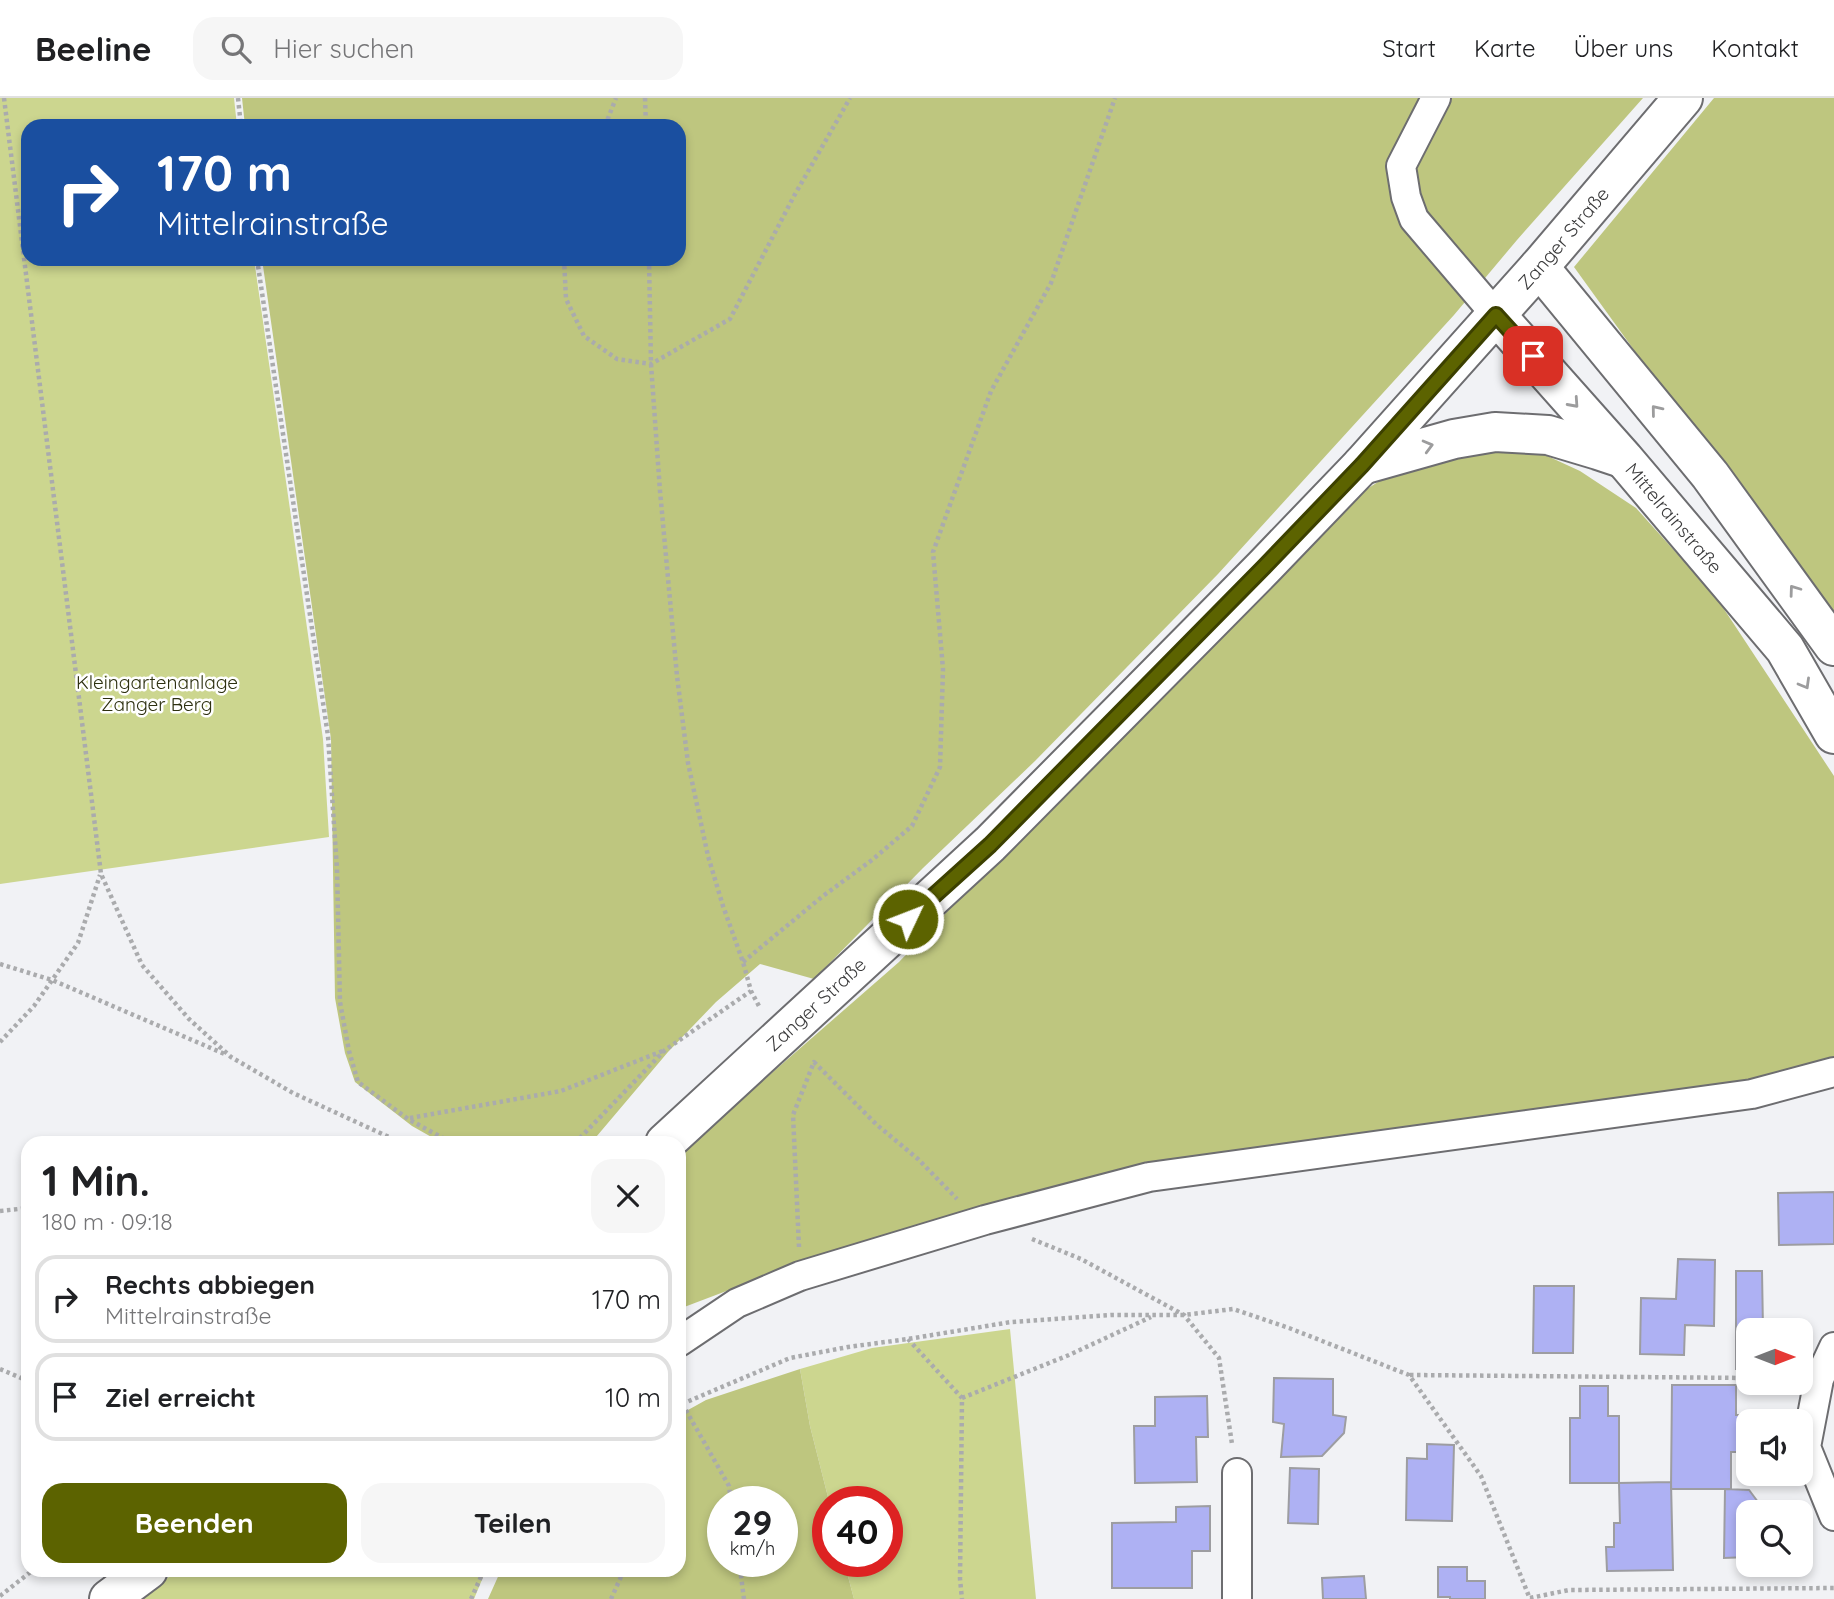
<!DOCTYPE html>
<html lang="de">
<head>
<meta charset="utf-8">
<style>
  body { margin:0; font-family:Quicksand,sans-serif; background:#f6f6f6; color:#202124; height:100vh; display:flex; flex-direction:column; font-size:26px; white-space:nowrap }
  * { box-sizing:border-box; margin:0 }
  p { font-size:23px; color:#757577 }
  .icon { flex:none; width:38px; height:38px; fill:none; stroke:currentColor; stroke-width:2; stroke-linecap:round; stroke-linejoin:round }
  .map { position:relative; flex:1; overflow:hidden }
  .side { position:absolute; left:21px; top:1038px; width:665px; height:441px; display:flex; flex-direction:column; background:#fff; border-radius:21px; box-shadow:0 4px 10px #0003 }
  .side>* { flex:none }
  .guide { position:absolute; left:21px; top:21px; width:665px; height:147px; border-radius:21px; box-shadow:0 4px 10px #0003; background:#1a4fa0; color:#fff; overflow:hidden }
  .needle { width:46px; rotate:90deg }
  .controls { position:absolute; left:1736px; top:1220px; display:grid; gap:14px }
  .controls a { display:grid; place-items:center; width:77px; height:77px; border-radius:14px; background:#fff; box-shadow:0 4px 10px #0003; font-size:35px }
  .speed { position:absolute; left:707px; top:1388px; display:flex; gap:14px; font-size:35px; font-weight:700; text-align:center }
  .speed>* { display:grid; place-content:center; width:91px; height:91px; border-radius:50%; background:#fff; box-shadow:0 4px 10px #0003; line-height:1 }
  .speed small { font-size:18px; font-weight:400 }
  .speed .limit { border:10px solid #d22; background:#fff; color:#111 }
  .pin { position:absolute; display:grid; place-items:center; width:60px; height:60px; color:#fff; margin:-30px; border-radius:14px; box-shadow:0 4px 10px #0006 }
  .me { position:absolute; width:77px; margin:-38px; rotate:47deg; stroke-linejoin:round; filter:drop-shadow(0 0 5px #0008) }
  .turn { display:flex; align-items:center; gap:24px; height:147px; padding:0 21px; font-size:32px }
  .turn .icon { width:91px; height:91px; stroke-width:2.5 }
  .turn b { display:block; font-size:49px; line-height:60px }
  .round { display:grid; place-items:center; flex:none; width:74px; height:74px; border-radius:21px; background:#f6f6f6 }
  .head { display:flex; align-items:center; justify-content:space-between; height:119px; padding:0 21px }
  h1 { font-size:42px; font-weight:700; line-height:52px }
  .action { display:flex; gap:14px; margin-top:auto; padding:14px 21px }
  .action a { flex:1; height:80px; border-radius:21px; background:#5c6300; color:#fff; font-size:28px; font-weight:700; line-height:80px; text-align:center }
  .action a+a { background:#f6f6f6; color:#202124 }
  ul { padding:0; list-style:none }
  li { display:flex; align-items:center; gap:21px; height:88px; margin:0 14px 10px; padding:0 7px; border:4px solid #e0e0e0; border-radius:21px }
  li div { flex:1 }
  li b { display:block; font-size:26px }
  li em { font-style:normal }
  header { display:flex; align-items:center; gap:42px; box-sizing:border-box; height:98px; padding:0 35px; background:#fff; border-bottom:2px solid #e0e0e0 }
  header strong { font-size:33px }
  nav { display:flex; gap:38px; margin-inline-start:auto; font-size:24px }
  .search { width:490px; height:63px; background:#f6f6f6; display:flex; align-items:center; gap:18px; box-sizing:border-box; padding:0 24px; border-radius:21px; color:#757577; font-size:26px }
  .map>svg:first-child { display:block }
  .green { fill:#ccd68f }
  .forest { fill:#bec67f; fill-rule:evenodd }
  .building { fill:#aeb1f3; stroke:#9d9da1; stroke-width:2 }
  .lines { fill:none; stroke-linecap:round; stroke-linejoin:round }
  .street-casing { stroke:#6d6d70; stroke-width:32 }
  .secondary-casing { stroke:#6d6d70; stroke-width:42 }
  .path { stroke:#aaabad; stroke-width:4.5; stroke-dasharray:3.5 3.5; stroke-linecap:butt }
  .street { stroke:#fff; stroke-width:28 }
  .secondary { stroke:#fff; stroke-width:38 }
  .oneway { stroke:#9c9c9d }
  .route-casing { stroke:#3c4000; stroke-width:18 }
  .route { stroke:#5c6300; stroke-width:12 }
  .labels { text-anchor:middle; stroke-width:5; stroke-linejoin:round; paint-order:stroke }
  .street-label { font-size:19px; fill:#3a3a3b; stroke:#fff }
  .park-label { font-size:19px; fill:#2d3010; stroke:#fff }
</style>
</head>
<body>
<header>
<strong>Beeline</strong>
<div class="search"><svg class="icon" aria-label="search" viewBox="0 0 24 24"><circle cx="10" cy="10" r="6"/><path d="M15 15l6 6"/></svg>Hier suchen</div>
<nav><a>Start</a><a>Karte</a><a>Über uns</a><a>Kontakt</a></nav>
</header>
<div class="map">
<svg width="1834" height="1501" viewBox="0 0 1834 1501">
  <rect width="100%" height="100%" fill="#f1f2f5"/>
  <path class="green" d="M0,0H234L237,28H28V161H254L323,641L329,739L0,786Z
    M1010,1231L1036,1501H854L844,1463H887V1404L829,1403L810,1328L800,1271L872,1250Z
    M178,1472H486L474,1501H140Z"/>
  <path class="forest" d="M242,0H1643L1517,142L1454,217L1218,476L1035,663L923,770L814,881L760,866L716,904L668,954L591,1045H442L412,1028L355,984L345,955L335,900L331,641L262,161H679V28H245Z
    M1714,0H1834V529L1574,169Z
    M1491,348L1543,356L1580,373L1636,410L1716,499L1834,678V971L993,1112L834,1152L679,1211V1056L899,864L1151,600L1361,395L1413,361Z
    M800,1271L810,1328L829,1403L828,1404V1463H844L854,1501H488L501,1472H679V1317L706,1302ZM723,1404H782V1463H723Z"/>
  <path class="building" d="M1834,1094V1146L1779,1147L1778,1095Z
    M1678,1161L1715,1162L1714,1228L1685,1227L1684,1257L1640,1256L1641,1200L1676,1201Z
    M1736,1173H1762L1763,1232H1748V1271H1736Z
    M1534,1188H1574L1573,1255H1533Z
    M1274,1280L1333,1281V1317L1346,1319L1344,1335L1322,1358L1281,1359L1284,1326L1273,1324Z
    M1672,1287H1736V1317H1745V1334H1738V1354H1731V1391H1671Z
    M1580,1288H1608V1318H1619V1385H1570V1320H1580Z
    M1207,1298L1208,1339H1196L1197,1384L1135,1385L1134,1328H1155V1299Z
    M1427,1346L1454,1347L1452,1423L1406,1422L1407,1360L1427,1361Z
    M1290,1370L1319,1371L1318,1426L1288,1425Z
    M1671,1384L1673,1472L1607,1473L1606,1449H1614V1425H1620L1619,1385Z
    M1725,1391L1749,1392L1764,1412V1414H1748V1459L1724,1460Z
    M1210,1408V1453H1192V1490H1112V1425L1176,1424V1409Z
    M1438,1469H1467V1483H1485V1501H1450V1499H1438Z
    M1364,1478L1366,1501H1323L1322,1480Z"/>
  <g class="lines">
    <defs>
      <path id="street" d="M1436,0L1401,68L1406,99L1414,121L1496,217
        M679,1244L737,1205L800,1178L985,1122L1149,1079L1752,996L1834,974
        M1834,1249L1819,1281L1806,1349L1834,1418
        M1237,1375V1501"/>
      <g id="secondary">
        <path d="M1539,169L1710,377L1834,548"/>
        <path id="s1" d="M1496,217L1624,361L1785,551L1834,636"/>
        <path d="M1362,367L1454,341L1495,334L1548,337L1598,352L1622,360"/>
        <path id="s2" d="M665,1045L990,746L1264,469L1362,367L1539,169L1683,0"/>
        <path d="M109,1501L148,1472"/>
      </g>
    </defs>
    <use href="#street" class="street-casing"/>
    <use href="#secondary" class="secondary-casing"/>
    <path class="path" d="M4,0L101,776L142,867L189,921L231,959L293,995L402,1045
      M238,0L241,28
      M645,0L646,28
      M605,28L616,0
      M257,161L328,638L337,771L340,904L349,953L358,984L408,1021L452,1045
      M564,161L566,201L584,238L617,261L651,266L730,221L794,98L850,0
      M649,161L651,266L660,393L677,578L688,665L708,758L723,808L743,864L751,893L760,910
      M743,864L823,798L872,762L912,728L940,669L943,571L933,454L991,293L1051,185L1115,0
      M0,866L52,882L227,957
      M0,944L34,908L78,845L100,777
      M410,1020L561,993L665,952
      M383,1045L394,1042
      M575,1045L665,952L751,893
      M0,1113L28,1110
      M1032,1141L1081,1161L1184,1217L1219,1260L1232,1346
      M799,1149L793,1017L814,964L877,1027L918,1061L957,1101
      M908,1241L962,1300L960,1481L962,1501
      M0,1271L28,1283
      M1410,1277L1748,1280
      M679,1300L729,1388L731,1404
      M962,1300L1069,1257L1151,1219
      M682,1306L790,1260L848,1249L908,1241L1011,1224L1111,1217H1184L1233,1211L1289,1230L1409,1277L1481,1378L1530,1501
      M679,1319L682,1307
      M739,1463L744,1501
      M0,1498L33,1472
      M1530,1500L1569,1492L1834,1490
      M471,1501L484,1472
      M611,1501L624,1472"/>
    <use href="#street" class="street"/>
    <use href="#secondary" class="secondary"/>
  </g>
  <defs><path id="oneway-chevron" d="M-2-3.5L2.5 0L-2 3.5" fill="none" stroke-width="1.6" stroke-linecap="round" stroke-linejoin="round" transform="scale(1.75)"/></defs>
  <g class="oneway">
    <use href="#oneway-chevron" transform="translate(1574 305) rotate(48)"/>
    <use href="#oneway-chevron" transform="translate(1656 312) rotate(-129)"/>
    <use href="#oneway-chevron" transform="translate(1428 348) rotate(-15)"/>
    <use href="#oneway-chevron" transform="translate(1794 492) rotate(-126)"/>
    <use href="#oneway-chevron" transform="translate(1805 586) rotate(60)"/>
  </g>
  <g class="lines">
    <defs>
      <path id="route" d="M908,821L990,747L1264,469L1362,367L1496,217L1533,258"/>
    </defs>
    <use href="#route" class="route-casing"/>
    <use href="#route" class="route"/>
  </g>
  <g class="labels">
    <g class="street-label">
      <text dy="7" stroke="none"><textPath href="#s2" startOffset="1276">Zanger Straße</textPath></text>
      <text dy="7" stroke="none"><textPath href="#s1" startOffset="270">Mittelrainstraße</textPath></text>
      <text dy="7" stroke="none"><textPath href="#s2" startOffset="205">Zanger Straße</textPath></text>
    </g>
    <g class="park-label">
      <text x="157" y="591">Kleingartenanlage<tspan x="157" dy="22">Zanger Berg</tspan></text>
    </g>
  </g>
</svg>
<div class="controls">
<a><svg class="needle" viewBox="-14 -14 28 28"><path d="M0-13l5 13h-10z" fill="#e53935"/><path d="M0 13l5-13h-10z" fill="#757577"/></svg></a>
<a><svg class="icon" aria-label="sound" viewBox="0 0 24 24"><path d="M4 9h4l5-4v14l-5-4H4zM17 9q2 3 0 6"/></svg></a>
<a><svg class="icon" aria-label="search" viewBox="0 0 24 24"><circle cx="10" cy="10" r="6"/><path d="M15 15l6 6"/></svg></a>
</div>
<div class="speed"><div>29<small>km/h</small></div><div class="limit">40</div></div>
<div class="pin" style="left:1533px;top:258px;background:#d93025"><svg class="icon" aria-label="arrive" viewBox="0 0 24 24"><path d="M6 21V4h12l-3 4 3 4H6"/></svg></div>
<svg class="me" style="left:908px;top:821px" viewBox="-20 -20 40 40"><circle r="17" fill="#5c6300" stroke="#fff" stroke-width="3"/><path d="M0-11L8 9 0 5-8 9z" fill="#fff"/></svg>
<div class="guide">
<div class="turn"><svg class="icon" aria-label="right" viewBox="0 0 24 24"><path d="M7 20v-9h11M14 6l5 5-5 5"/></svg><div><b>170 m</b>Mittelrainstraße</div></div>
</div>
<section class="side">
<div class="head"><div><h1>1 Min.</h1><p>180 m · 09:18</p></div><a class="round"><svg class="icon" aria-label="close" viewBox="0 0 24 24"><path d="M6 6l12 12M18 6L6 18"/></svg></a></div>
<ul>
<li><svg class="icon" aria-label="right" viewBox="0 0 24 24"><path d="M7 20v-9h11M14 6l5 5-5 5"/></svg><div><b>Rechts abbiegen</b><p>Mittelrainstraße</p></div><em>170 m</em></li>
<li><svg class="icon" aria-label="arrive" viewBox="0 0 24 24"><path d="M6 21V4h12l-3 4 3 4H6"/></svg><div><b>Ziel erreicht</b></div><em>10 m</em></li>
</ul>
<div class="action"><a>Beenden</a><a>Teilen</a></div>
</section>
</div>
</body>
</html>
